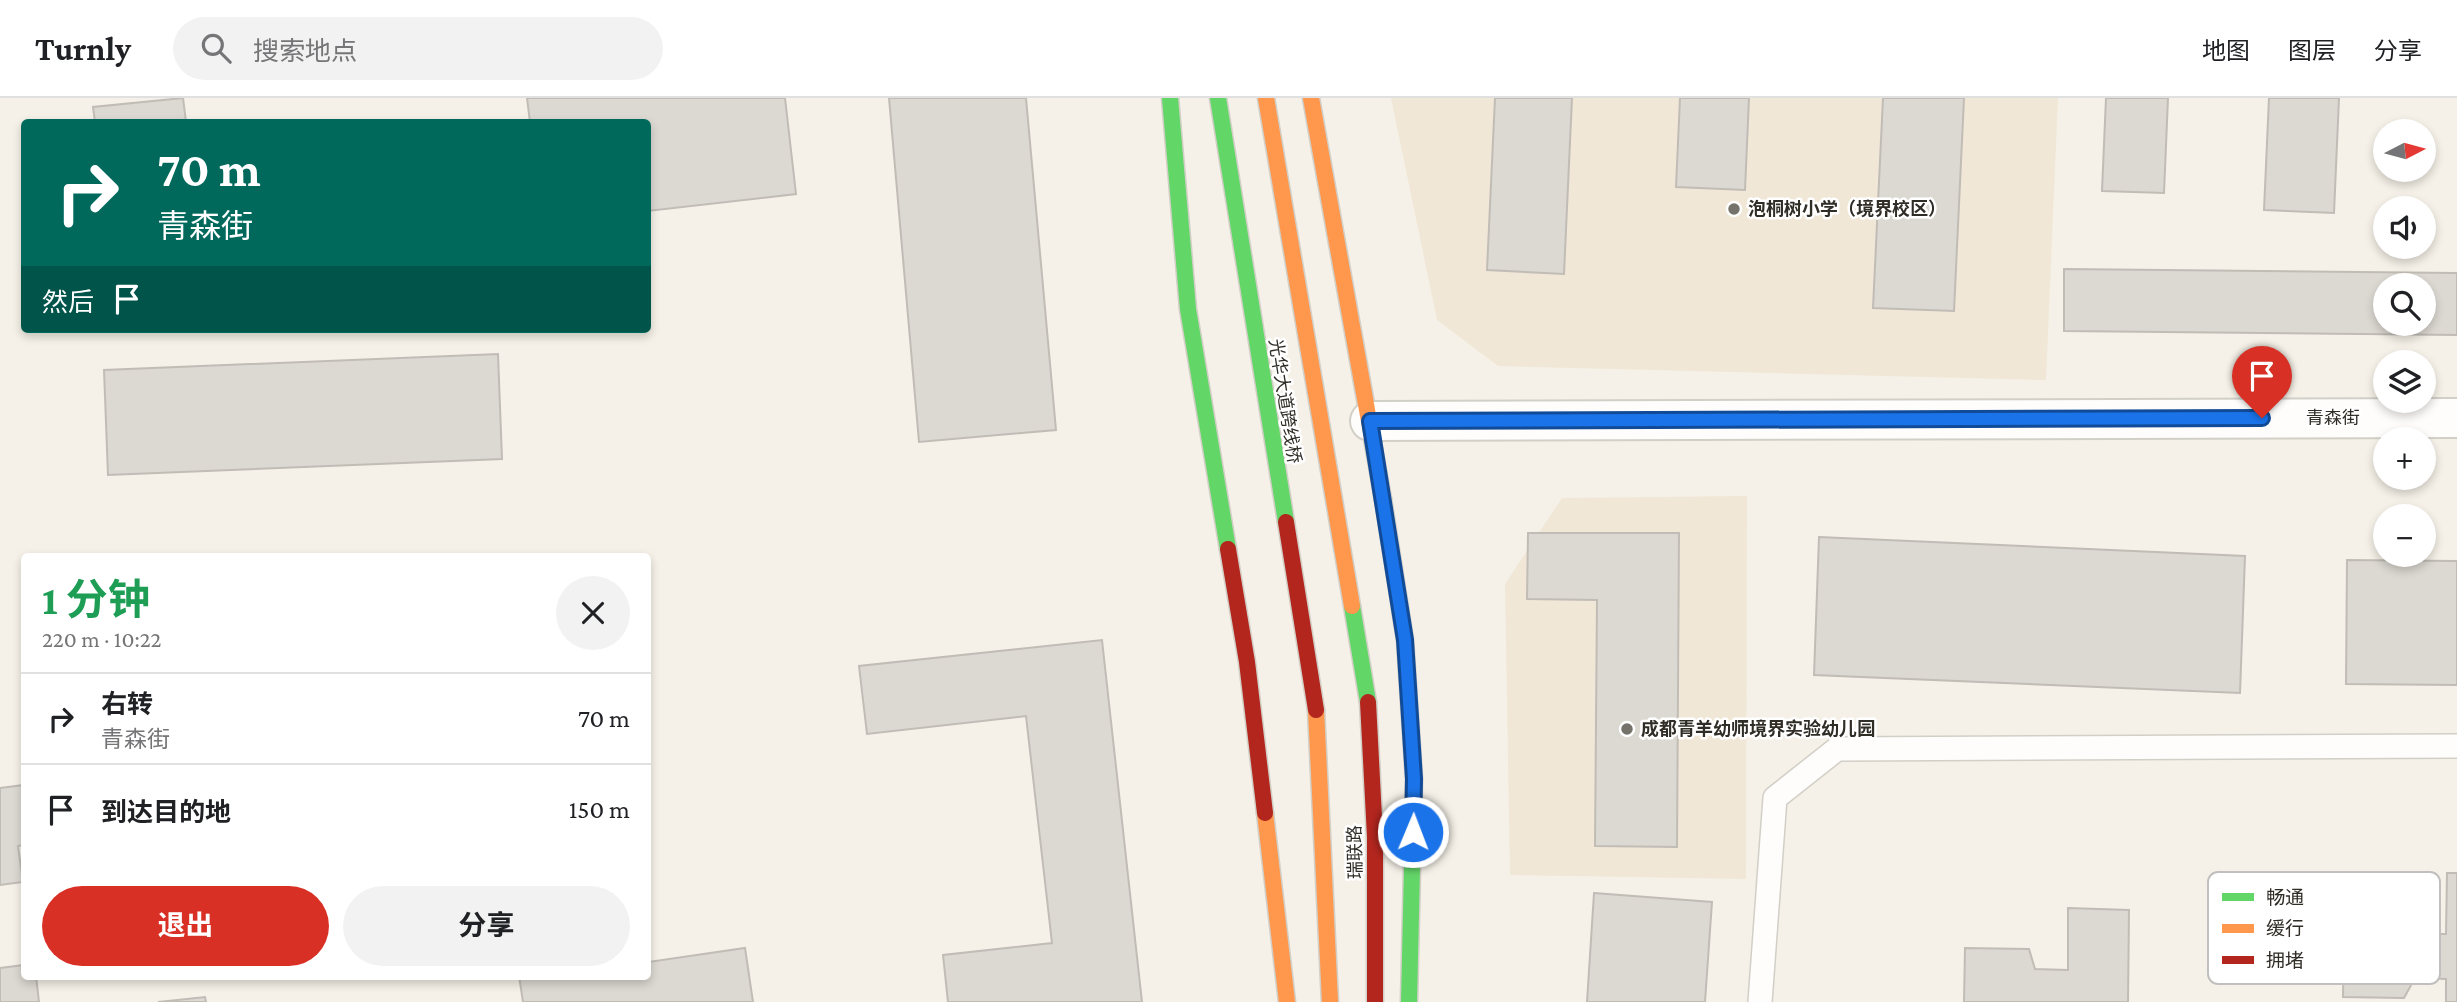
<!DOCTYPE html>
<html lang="zh">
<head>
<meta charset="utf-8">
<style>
  body { margin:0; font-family:"Crimson Pro","Noto Sans SC",serif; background:#f2f2f2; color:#202124; height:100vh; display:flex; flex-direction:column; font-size:26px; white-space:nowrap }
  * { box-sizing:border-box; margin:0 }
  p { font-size:23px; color:#757577 }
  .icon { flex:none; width:38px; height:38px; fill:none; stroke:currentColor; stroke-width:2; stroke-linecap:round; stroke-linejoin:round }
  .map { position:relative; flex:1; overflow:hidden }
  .drawer { position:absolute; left:21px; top:455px; width:630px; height:427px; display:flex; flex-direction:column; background:#fff; border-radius:7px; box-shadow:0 4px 10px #0003 }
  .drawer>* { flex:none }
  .top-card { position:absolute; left:21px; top:21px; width:630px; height:214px; border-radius:7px; box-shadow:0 4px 10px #0003; background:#00695c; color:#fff; overflow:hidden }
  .needle { width:46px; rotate:84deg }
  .fabs { position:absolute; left:2373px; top:21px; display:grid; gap:14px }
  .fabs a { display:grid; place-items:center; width:63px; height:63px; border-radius:50%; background:#fff; box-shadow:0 4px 10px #0003; font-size:35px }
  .pin { position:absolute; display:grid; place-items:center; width:60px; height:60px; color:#fff; margin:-72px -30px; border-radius:50% 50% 50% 0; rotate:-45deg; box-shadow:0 0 7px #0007 }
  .pin .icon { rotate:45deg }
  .me { position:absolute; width:77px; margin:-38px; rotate:1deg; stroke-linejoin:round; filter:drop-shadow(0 0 5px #0008) }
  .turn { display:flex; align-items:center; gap:24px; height:147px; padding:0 21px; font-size:32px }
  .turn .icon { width:91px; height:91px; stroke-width:2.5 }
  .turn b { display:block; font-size:49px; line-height:60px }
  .then { display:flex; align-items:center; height:66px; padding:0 21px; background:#0003; gap:14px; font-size:26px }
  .round { display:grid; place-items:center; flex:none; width:74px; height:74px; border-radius:37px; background:#f2f2f2 }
  .summary { display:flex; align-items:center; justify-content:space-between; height:119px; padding:0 21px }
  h1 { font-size:42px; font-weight:700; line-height:52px; color:#1e9e55 }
  .primary-button { display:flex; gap:14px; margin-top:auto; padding:14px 21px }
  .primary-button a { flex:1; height:80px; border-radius:42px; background:#d93025; color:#fff; font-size:28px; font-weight:700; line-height:80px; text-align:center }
  .primary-button a+a { background:#f2f2f2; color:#202124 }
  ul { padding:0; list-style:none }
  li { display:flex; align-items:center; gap:21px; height:91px; padding:0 21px; border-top:2px solid #e0e0e0 }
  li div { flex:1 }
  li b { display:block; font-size:26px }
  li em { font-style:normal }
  header { display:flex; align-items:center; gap:42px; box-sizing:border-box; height:98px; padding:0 35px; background:#fff; border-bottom:2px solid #e0e0e0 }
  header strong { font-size:33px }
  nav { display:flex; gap:38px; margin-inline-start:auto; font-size:24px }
  .search { width:490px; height:63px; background:#f2f2f2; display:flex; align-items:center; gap:18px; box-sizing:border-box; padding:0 24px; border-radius:38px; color:#757577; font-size:26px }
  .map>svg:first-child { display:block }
  .built { fill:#f0e7d6 }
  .building { fill:#dcd8d2; stroke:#c1bcb6; stroke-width:2; fill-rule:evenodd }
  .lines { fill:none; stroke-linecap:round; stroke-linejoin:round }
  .lane-casing { stroke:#d2cfc7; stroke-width:26 }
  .street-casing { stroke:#d2cfc7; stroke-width:42 }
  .fast-casing { stroke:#d2cfc7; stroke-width:19 }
  .slow-casing { stroke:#d2cfc7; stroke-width:19 }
  .jam-casing { stroke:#d2cfc7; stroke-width:19 }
  .lane { stroke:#fefdfc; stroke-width:23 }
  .street { stroke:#fefdfc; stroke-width:38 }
  .fast { stroke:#63d668; stroke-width:16 }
  .slow { stroke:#ff974d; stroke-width:16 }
  .jam { stroke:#b3261e; stroke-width:16 }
  .route-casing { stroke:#114b97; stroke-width:18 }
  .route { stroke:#1a73e8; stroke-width:12 }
  .poi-dot { fill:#75726b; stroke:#fff; stroke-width:2.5 }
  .labels { text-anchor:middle; stroke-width:5; stroke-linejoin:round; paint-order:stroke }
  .poi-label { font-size:18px; font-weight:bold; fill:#302d27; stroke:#fff; text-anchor:start }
  .street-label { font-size:18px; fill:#302d27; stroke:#fff }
  .key { fill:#fff; stroke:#c1c0be; stroke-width:2 }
  .key-label { font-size:19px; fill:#302d27 }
</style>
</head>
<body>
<header>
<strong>Turnly</strong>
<div class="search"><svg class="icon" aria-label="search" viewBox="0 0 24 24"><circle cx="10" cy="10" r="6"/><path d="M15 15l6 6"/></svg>搜索地点</div>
<nav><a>地图</a><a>图层</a><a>分享</a></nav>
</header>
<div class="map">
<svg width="2457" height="904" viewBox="0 0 2457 904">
  <rect width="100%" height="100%" fill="#f5f1e8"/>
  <path class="built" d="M1391,0H2058L2046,282L1498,268L1437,222Z
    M1747,398L1746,781L1510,777L1505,486L1562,400Z"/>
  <path class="building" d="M183,0L186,24H95L93,9Z
    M527,0H785L796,96L648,113V24H530Z
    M889,0H1026L1056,332L919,344Z
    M1495,0H1572L1564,176L1487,172Z
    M1680,0H1749L1745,92L1676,89Z
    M1883,0H1964L1954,213L1873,210Z
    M2106,0H2168L2164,95L2102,93Z
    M2269,0H2339L2334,115L2264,112Z
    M2064,171L2457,175V237L2064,233ZM2385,187H2424V226H2385Z
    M498,256L502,361L108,377L104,272Z
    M1528,435H1679L1677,749L1595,748L1597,502L1527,501Z
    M1819,439L2245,458L2240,595L1814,577Z
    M2347,462L2457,463V587L2346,586Z
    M1102,542L1142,904H948L943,857L1052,845L1026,618L867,636L859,568Z
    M24,687V747L18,748L23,784L0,787V690Z
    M2447,775H2457V904H2446V881L2415,880L2404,900L2343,899L2344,814L2408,815L2415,836H2446Z
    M1594,795L1712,804L1705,904H1587Z
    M2068,810L2129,812L2128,904H1964L1965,850L2029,851L2035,871L2068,872Z
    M745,850L753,904H523L519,878H648V864Z
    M24,867V878H36L39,904H0V870Z
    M205,899L206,904H158Z"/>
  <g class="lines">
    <defs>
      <path id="lane" d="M1760,904L1775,700L1837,651L2457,648"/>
      <path id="street" d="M1370,323L2457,320"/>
      <path id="fast" d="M1170,0L1188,211L1228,451
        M1218,0L1286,424
        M1383,401L1405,542L1414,681L1409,904
        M1352,508L1368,604"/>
      <path id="slow" d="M1266,0L1352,508
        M1311,0L1383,401
        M1316,612L1330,904
        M1265,715L1287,904"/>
      <path id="jam" d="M1286,424L1316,612
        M1228,451L1247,564L1265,715
        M1368,604L1375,739V904"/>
    </defs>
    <use href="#lane" class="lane-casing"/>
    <use href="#street" class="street-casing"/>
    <use href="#fast" class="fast-casing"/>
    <use href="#slow" class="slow-casing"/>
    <use href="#jam" class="jam-casing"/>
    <use href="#lane" class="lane"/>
    <use href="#street" class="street"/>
    <use href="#fast" class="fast"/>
    <use href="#slow" class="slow"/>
    <use href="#jam" class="jam"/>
  </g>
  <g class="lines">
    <defs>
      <path id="route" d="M1413,734L1414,681L1405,542L1370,323L2262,320"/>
    </defs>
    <use href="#route" class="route-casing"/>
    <use href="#route" class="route"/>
  </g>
  <g class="poi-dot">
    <circle cx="1734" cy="111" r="7"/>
    <circle cx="1627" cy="631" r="7"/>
  </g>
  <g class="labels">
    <g class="poi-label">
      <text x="1748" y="117">泡桐树小学（境界校区）</text>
      <text x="1641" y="637">成都青羊幼师境界实验幼儿园</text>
    </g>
    <g class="street-label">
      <text transform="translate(1285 303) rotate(81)" y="6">光华大道跨线桥</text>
      <text x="2333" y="326">青森街</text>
      <text transform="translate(1355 754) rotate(-91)" y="6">瑞联路</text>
    </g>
  </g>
  <rect x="2208" y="774" width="232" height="112" rx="10" class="key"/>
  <rect x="2222" y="795" width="32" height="8" fill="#63d668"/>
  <rect x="2222" y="826" width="32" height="9" fill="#ff974d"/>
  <rect x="2222" y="858" width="32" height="8" fill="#b3261e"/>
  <g class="key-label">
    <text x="2266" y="806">畅通</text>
    <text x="2266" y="837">缓行</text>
    <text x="2266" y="869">拥堵</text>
  </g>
</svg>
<div class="fabs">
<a><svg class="needle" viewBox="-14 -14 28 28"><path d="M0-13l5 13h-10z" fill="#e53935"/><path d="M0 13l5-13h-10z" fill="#757577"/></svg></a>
<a><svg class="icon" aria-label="sound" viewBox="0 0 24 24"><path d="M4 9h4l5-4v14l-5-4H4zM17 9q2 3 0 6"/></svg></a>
<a><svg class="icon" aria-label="search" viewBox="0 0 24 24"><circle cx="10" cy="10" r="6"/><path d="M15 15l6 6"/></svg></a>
<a><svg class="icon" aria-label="layers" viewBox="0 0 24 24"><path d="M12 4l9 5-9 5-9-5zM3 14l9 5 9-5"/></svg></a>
<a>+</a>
<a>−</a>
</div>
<div class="pin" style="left:2262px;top:320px;background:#d93025"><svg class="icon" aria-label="arrive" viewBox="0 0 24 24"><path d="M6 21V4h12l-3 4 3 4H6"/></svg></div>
<svg class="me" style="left:1413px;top:734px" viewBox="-20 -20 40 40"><circle r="17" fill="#1a73e8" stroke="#fff" stroke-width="3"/><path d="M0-11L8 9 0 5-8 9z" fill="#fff"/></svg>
<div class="top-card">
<div class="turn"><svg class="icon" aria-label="right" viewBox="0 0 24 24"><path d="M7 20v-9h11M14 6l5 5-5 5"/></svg><div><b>70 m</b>青森街</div></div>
<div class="then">然后<svg class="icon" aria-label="arrive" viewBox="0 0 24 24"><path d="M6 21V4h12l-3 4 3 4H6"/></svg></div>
</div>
<section class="drawer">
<div class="summary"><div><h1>1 分钟</h1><p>220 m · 10:22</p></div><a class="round"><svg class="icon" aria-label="close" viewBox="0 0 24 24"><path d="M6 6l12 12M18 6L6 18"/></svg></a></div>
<ul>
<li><svg class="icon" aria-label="right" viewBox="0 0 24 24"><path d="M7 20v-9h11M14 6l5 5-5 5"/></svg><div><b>右转</b><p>青森街</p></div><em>70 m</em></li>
<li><svg class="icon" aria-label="arrive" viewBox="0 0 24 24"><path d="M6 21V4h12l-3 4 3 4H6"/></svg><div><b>到达目的地</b></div><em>150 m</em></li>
</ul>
<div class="primary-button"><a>退出</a><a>分享</a></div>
</section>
</div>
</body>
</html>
